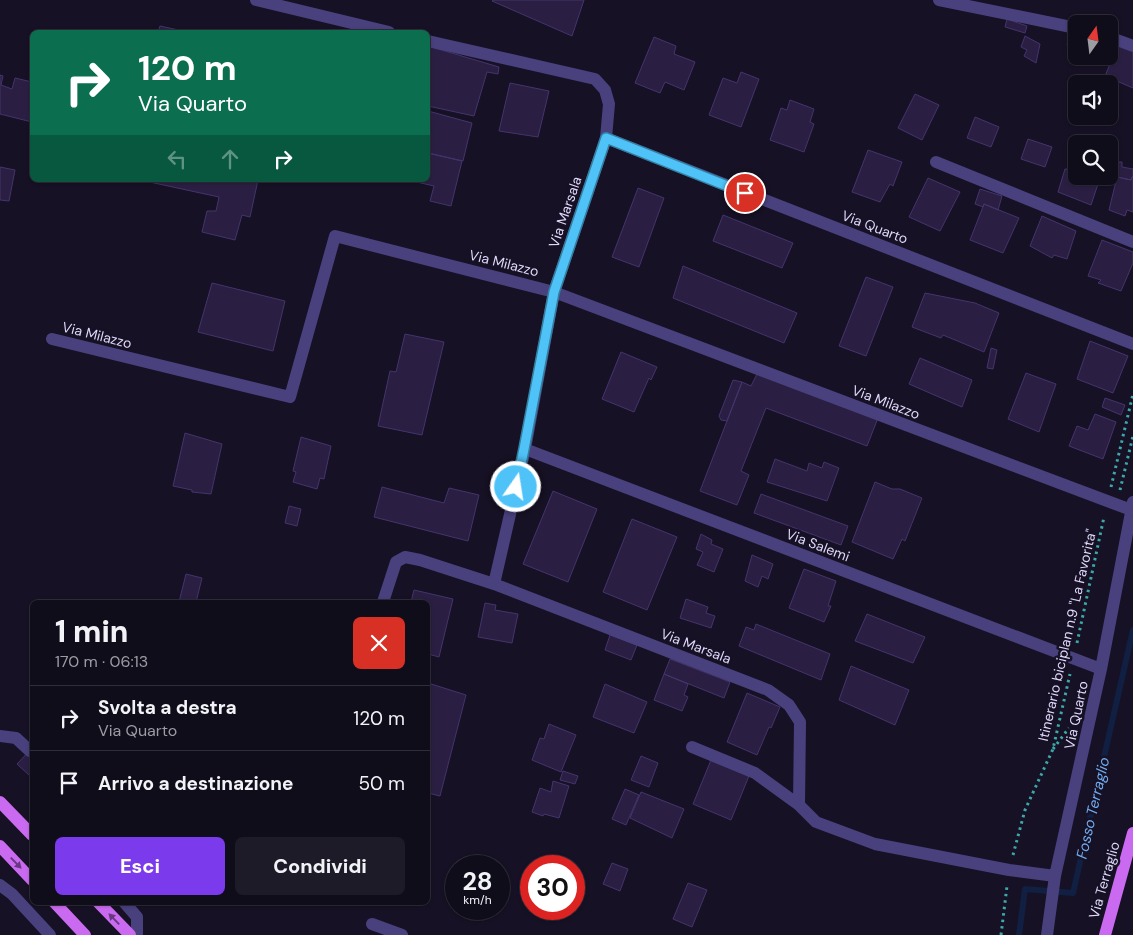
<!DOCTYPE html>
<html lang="it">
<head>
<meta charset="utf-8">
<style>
  body { margin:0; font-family:"DM Sans",sans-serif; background:#1e1b28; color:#f1f3f6; height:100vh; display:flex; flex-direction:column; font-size:19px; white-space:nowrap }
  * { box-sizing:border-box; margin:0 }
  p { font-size:16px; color:#9c9ca3 }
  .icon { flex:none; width:28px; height:28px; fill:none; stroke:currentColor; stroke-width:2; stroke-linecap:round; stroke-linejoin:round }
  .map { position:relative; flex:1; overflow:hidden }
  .details { position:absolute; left:30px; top:600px; width:400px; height:305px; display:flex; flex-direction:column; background:#100d1b; border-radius:8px; box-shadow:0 1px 4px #0004,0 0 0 1px #302d3a }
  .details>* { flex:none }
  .banner { position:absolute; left:30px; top:30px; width:400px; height:152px; border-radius:8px; box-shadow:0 1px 4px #0004,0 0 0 1px #302d3a; background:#0b6e4f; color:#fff; overflow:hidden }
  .needle { width:32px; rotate:14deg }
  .fabs { position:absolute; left:1068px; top:15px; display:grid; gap:10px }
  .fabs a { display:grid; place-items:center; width:50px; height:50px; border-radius:8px; background:#100d1b; box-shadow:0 1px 4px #0004,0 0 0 1px #302d3a; font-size:25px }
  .speed { position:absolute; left:445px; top:855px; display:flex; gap:10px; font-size:25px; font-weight:700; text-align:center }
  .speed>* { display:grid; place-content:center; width:65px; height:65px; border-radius:50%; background:#100d1b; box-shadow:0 1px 4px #0004,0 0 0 1px #302d3a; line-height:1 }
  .speed small { font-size:12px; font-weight:400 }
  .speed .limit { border:8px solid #d22; background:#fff; color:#111 }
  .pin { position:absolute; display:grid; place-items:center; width:42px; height:42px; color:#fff; margin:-21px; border:2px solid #fff; border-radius:50%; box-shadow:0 1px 5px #0007 }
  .me { position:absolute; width:55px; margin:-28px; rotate:13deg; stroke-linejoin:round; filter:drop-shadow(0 0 4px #0008) }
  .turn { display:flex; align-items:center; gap:18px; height:105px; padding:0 25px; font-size:22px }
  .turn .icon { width:65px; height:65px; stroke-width:2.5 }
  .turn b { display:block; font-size:35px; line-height:42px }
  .lanes { display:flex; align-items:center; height:48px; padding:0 25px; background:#0003; justify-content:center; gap:25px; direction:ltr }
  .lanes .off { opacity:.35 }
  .round { display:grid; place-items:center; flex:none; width:52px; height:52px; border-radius:8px; background:#1e1b28 }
  .summary { display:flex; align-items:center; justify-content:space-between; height:85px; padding:0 25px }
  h1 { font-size:30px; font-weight:800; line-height:38px }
  .cta { display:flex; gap:10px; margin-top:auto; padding:10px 25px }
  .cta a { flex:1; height:58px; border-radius:8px; background:#7c3aed; color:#fff; font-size:20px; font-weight:800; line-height:58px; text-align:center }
  .cta a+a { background:#1e1b28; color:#f1f3f6 }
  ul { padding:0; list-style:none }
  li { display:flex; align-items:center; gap:15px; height:65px; padding:0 25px; border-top:1px solid #302d3a }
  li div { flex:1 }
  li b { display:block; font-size:19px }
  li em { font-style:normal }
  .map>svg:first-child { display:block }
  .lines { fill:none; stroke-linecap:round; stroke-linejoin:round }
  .stream { stroke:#111f43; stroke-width:6 }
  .building { fill:#2a1f43; stroke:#44346d }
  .path { stroke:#3ca8ab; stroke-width:3; stroke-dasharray:2.5 4; stroke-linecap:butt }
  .minor { stroke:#49417e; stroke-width:12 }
  .major { stroke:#ca6af0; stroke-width:12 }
  .oneway { fill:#673980 }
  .route-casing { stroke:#337fa1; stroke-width:12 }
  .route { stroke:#4fc3f7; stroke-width:9 }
  .labels { text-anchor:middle; stroke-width:5; stroke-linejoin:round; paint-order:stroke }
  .street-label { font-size:14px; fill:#dfd8fb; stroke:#161124 }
  .water-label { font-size:15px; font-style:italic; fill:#71aaf0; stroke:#161124 }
</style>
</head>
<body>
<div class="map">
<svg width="1133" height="935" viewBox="0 0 1133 935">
  <rect width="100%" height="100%" fill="#161124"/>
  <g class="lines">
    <path class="stream" d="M1019,935L1025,889L1073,893L1133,630"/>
  </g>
  <path class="building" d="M493,0H584L572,36L492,1Z
    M1007,19L1027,26L1025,33L1005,27Z
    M160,26L188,32H158Z
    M1072,29L1076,30V49L1067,45Z
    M1025,36L1040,44L1036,63L1024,56L1027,50L1021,47Z
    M654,37L676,46L674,54L695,62L684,90L665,82L660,93L635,83Z
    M1118,45L1133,51V88L1105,76Z
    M428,46L499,67L498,74L487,72L474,116L428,106Z
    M741,72L759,79L741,127L709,115L723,78L737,83Z
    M0,75L3,76L1,85L12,89L15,78L32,82V122L0,114Z
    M510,83L549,91L538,137L499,131Z
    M915,94L939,105L922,140L898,128Z
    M790,100L814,109L810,122L814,124L804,152L770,140L781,108L787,110Z
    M428,111L472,123L463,161L428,153Z
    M975,117L999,127L991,147L967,138Z
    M1028,139L1052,147L1045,167L1021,159Z
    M868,150L902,162L893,186L890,184L880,202L852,192Z
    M428,153L462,161L451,206L430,201L434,186L408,180H428Z
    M1109,161L1114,162L1108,181L1100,178L1091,205L1058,192L1065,169L1076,170V176H1109Z
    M1114,162H1122V167L1133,169V177H1132L1131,180L1117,177V179L1109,177Z
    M0,167L15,170L9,201L0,200Z
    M1117,177L1131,180L1132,177H1133V212L1127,210L1125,216L1109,210Z
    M928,178L960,192L940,231L909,217Z
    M258,180L250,217L242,215L235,240L202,232L207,211H216L219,197L145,181Z
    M638,188L664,198L639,267L612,257Z
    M980,189L1002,196L998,210L984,204L983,207L975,204Z
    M984,204L1019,218L1003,253L970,240Z
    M723,215L793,243L782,268L713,241Z
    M1042,216L1076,231L1067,259L1054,255L1052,258L1030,246Z
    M1102,240L1133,252V263L1121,291L1098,283L1101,280L1088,276Z
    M683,266L797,313L784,343L673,298Z
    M866,277L893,287L866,356L839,346Z
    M212,283L285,301L273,351L198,332Z
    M925,293L975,303L999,313L984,352L943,335L941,338L912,327Z
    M405,334L444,342L422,435L378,426L390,371L396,372Z
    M1090,341L1128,356L1113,393L1077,379Z
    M991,348L997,350L993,369L987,368Z
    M621,352L657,367L651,380L649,378L634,412L602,399Z
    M920,358L972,380L962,407L909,384Z
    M758,372L878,418L867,446L766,408L741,471L749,475L737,505L700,491L742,382L751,386Z
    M1026,373L1056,384L1039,432L1008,419Z
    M733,380L742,382L727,421L721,420L719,416Z
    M1105,398L1125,405L1121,415L1102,407Z
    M1095,414L1116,422L1103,459L1069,446L1077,426L1088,430Z
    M185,433L222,444L211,494L192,492V490L173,486Z
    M301,437L331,446L324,479L320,478L317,489L293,482L296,472L293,471Z
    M775,459L807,471L809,463L822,468L824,462L839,468L827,501L767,482Z
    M875,482L892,489H900L922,498L905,541L902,539L893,559L852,542Z
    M382,487L444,503L449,488L479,495L468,541L374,517Z
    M553,491L597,509L568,582L523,564Z
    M761,494L848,526L841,545L754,513Z
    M289,506L301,509L297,526L285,523Z
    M632,519L677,537L647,610L603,592Z
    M701,534L712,540L711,544L723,549L714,572L697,565L703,552L696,549Z
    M752,555L773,564L768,579L762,576L758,587L745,581Z
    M804,569L836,581L828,606H831L824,622L789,608Z
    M186,574L202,578L196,602H179Z
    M414,590L453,599L439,657L428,654V602H411Z
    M686,599L708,607L706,613L715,616L711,628L680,618Z
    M485,603L496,605L495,610L518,614L512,643L478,637Z
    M867,614L925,637L913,663L855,641Z
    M756,624L830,654L821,680L739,646L746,627L754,630Z
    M610,635L637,645L631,660L605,650Z
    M670,659L730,682L724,698L664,674Z
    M851,666L909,690L895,725L839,700Z
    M664,674L688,684L684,695L688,697L682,711L654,700Z
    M428,683L466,695L440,796L428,793Z
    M605,684L647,702L634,733L593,717Z
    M747,693L780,707L771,728L769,727L757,755L727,742Z
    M549,724L576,735L561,772L532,760L540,738L544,739Z
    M32,748V774L30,776L17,764Z
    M641,756L658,763L649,787L631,780Z
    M711,760L749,776L731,820L693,804Z
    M563,771L578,776L575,784L560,780Z
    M553,781L569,786L559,818L544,814L543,816L532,812L540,788L551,792Z
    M625,789L639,795L626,825L612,819Z
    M641,792L684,809L672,838L630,818Z
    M612,863L628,869L620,891L603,884Z
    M688,883L707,890L692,927L673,919Z"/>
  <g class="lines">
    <path class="path" d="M1111,487L1133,394
      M1120,490L1133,436
      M1077,643L1104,517
      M1053,749L1069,728
      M1013,855L1025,810L1053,749L1070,674
      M1001,935L1007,886"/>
    <path class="minor" d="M256,0L389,32
      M939,0L1076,28
      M1109,37L1133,46
      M428,41L595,79L605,90L609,104L606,138L554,292L525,449L494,584L768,690L789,705L800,722L799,805L816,822L875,844L1009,870L1055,876
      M606,138L1133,344
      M936,162L1133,242
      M52,339L290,397L335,236L554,292L1131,510
      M525,449L1101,669
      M383,602L396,562L405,557L420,560L494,584
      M0,736L16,738L30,751
      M692,747L755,773L799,805
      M0,885L12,894L50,935
      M124,902L137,917V935
      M372,924L402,935
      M1047,935L1055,876L1101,669L1133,502"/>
    <path class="major" d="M0,802L32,835
      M0,846L32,880
      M54,902L85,935
      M98,902L130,935
      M1105,935L1133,833"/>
  </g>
  <defs><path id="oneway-solid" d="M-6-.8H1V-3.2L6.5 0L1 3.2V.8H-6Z" transform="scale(1.25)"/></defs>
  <g class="oneway">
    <use href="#oneway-solid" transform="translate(16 863) rotate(46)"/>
    <use href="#oneway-solid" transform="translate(114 919) rotate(-134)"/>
  </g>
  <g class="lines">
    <defs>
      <path id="route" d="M516,487L524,449L554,292L606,138L745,193"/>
    </defs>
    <use href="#route" class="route-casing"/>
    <use href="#route" class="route"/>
  </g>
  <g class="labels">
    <g class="street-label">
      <text transform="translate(565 212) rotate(-71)" y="5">Via Marsala</text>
      <text transform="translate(875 227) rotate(21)" y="5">Via Quarto</text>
      <text transform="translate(504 263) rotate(14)" y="5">Via Milazzo</text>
      <text transform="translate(97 335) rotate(14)" y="5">Via Milazzo</text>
      <text transform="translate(886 402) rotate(21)" y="5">Via Milazzo</text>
      <text transform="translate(818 545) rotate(21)" y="5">Via Salemi</text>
      <text transform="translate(1067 635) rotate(-77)" y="5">Itinerario biciplan n.9 "La Favorita"</text>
      <text transform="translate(696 646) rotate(21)" y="5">Via Marsala</text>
      <text transform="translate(1076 715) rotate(-78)" y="5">Via Quarto</text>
      <text transform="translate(1104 880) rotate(-74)" y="5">Via Terraglio</text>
    </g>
    <g class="water-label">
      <text transform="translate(1093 808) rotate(-77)" y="5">Fosso Terraglio</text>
    </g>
  </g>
</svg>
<div class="fabs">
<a><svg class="needle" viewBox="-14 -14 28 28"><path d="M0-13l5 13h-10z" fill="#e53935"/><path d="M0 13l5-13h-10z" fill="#9c9ca3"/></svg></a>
<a><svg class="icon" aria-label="sound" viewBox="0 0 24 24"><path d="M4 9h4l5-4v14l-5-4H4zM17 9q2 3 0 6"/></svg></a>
<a><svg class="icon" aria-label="search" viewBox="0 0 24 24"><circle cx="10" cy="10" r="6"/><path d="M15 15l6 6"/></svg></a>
</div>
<div class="speed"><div>28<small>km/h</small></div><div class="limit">30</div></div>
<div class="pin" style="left:745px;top:193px;background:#d93025"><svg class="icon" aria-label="arrive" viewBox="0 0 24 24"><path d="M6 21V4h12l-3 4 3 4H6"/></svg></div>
<svg class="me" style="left:516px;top:487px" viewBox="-20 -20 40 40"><circle r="17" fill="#4fc3f7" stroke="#fff" stroke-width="3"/><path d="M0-11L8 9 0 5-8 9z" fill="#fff"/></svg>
<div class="banner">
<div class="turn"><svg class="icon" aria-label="right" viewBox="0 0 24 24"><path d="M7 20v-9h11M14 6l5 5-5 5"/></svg><div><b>120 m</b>Via Quarto</div></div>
<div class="lanes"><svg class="icon off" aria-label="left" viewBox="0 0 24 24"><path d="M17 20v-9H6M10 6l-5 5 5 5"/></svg><svg class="icon off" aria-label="ahead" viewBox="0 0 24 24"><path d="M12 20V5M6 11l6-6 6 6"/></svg><svg class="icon" aria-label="right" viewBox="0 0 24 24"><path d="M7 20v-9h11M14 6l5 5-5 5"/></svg></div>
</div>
<section class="details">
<div class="summary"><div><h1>1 min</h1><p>170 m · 06:13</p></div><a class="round" style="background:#d93025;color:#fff"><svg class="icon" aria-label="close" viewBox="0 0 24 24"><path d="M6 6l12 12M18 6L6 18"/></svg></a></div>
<ul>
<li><svg class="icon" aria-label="right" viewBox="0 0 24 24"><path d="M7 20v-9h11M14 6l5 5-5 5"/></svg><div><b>Svolta a destra</b><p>Via Quarto</p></div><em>120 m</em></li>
<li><svg class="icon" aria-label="arrive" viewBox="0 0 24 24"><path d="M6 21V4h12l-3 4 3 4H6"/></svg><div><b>Arrivo a destinazione</b></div><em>50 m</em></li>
</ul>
<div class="cta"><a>Esci</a><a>Condividi</a></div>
</section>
</div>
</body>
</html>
